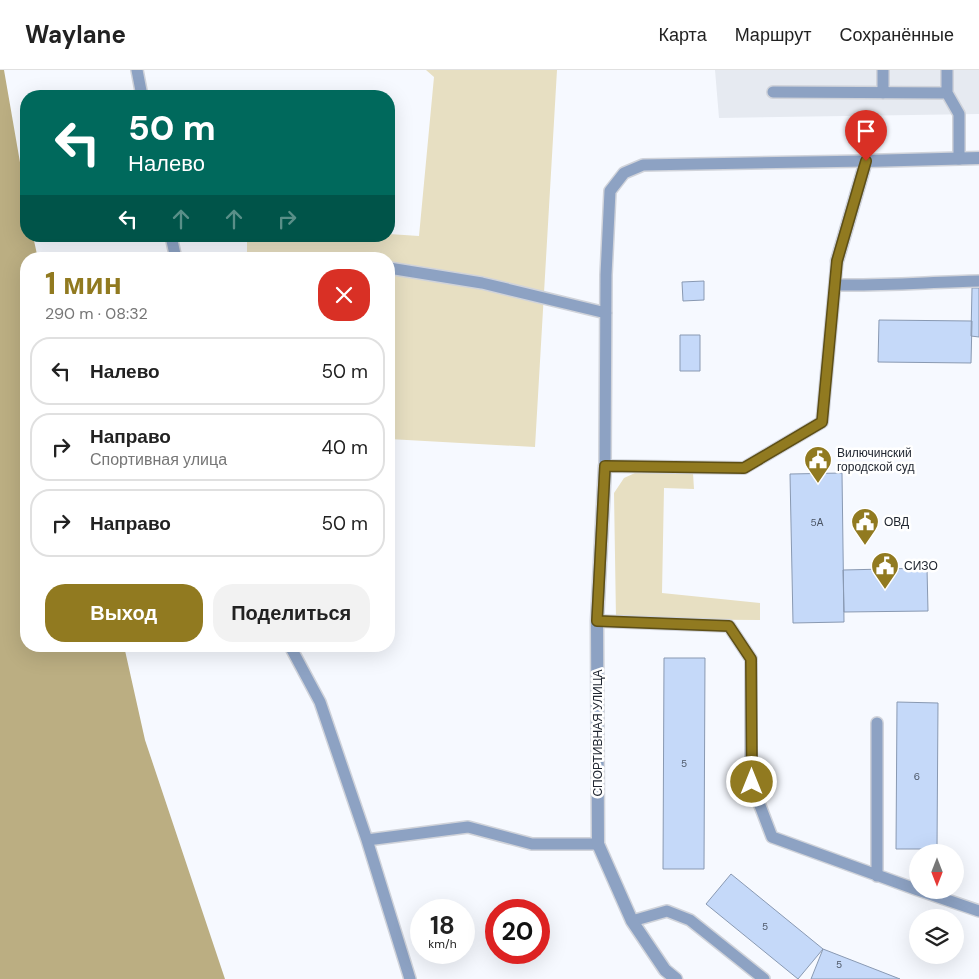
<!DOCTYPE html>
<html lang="ru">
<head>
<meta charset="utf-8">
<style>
  body { margin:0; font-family:"DM Sans",sans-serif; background:#f2f2f2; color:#222; height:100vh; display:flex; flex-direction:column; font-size:19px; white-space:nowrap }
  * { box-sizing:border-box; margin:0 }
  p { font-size:16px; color:#767676 }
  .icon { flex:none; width:28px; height:28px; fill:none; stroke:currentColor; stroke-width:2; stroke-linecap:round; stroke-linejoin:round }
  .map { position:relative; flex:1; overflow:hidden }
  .drawer { position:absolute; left:20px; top:182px; width:375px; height:400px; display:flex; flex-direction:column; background:#fff; border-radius:20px; box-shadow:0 5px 20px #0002 }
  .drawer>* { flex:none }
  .banner { position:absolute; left:20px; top:20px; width:375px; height:152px; border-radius:20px; box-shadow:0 5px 20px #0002; background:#00695c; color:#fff; overflow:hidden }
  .needle { width:32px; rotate:180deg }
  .controls { position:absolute; left:909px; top:774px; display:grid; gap:10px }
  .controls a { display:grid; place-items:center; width:55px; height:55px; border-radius:50%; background:#fff; box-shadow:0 5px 20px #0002; font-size:25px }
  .speed { position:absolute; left:410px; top:829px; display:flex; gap:10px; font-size:25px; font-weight:700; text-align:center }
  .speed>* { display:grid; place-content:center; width:65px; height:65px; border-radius:50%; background:#fff; box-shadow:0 5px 20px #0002; line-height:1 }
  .speed small { font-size:12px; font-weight:400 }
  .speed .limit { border:8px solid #d22; background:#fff; color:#111 }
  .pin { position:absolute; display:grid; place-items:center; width:42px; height:42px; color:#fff; margin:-51px -21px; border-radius:50% 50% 50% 0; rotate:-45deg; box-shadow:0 0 5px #0007 }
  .pin .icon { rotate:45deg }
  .me { position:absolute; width:55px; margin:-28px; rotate:0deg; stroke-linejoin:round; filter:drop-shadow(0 0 4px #0008) }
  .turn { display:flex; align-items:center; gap:18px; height:105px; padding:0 25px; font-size:22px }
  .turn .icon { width:65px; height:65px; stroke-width:2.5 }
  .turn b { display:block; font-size:35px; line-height:42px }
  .lanes { display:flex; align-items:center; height:48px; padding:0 25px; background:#0003; justify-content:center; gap:25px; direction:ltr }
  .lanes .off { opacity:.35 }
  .round { display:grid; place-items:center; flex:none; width:52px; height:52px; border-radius:20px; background:#f2f2f2 }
  .summary { display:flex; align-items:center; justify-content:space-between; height:85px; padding:0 25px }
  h1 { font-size:30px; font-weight:800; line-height:38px; color:#917a20 }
  .action { display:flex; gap:10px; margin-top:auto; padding:10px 25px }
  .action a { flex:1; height:58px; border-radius:20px; background:#917a20; color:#fff; font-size:20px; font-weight:800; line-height:58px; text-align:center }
  .action a+a { background:#f2f2f2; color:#222 }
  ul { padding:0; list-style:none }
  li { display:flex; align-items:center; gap:15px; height:68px; margin:0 10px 8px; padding:0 15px; border:2px solid #e0e0e0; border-radius:20px }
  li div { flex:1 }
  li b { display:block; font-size:19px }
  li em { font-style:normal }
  header { display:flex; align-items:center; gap:30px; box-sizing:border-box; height:70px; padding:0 25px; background:#fff; border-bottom:1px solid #e0e0e0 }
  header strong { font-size:24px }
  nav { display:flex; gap:28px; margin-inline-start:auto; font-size:18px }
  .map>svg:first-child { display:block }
  .built { fill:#e6eaf1 }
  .green { fill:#e7dfc2 }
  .water { fill:#bbae82 }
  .building { fill:#c5d9f9; stroke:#8999b2 }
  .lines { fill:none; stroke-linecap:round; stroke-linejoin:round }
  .service-casing { stroke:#d0d3da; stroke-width:14 }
  .minor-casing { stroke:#d0d3da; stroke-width:15 }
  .service { stroke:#8da2c3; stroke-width:11 }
  .minor { stroke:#8da2c3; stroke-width:12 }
  .route-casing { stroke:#5e4f15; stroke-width:12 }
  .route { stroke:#917a20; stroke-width:9 }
  .labels { text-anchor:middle; stroke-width:5; stroke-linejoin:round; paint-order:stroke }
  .number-label { font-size:10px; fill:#4a5463 }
  .poi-label { font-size:12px; fill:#212731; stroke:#fff; text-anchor:start }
  .street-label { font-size:12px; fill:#212731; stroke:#fff }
</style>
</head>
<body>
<header>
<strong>Waylane</strong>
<nav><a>Карта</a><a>Маршрут</a><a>Сохранённые</a></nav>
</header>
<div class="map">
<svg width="979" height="909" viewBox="0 0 979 909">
  <rect width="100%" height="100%" fill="#f6f9ff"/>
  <path class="built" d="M715,0H979V44L719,48Z"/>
  <path class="green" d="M426,0H557L535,377L389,369V189H247V166H389V164L419,166L434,7Z
    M635,403H693L694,419L664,418L662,523L760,533V550L616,549L614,423L624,408Z"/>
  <path class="water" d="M0,0H4L26,127V166H33L38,189H26V576H124L145,670L225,909H0Z"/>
  <path class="building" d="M704,211V230L683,231L682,212Z
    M972,218H979V267L971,266Z
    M879,250L972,251L971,293L878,292Z
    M680,265H700V301H680Z
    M842,403L844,552L793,553L790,404Z
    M927,498L928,541L844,542L843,500Z
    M664,588H705L704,799H663Z
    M897,632L938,633L937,779H896Z
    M731,804L823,879L798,909L706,834Z
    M823,879L900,909H811Z"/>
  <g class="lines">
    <defs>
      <path id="service" d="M137,0L142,26
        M883,0V23
        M773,22L947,23L959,44V89
        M947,23V0
        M171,166L176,189
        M837,191L822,352L744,398L605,396L606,205L610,121L624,103L643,95L866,91
        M389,198L482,213L606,243
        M835,215C883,216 931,212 979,211
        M597,551L729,556L751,589V712L772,767L918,820
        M290,576L320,632L367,770L410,909
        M877,653V806
        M367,770L468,757L532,774H598
        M918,820L979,841
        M632,851L667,841L690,850L764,909"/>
      <path id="minor" d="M837,191L866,91L979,88
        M605,396L597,551L598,774L632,851L665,900L676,909"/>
    </defs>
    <use href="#service" class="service-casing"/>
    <use href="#minor" class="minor-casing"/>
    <use href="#service" class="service"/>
    <use href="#minor" class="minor"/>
  </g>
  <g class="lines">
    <defs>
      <path id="route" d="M752,712L751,589L729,556L597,551L605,396L744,398L822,352L837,191L866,91"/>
    </defs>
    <use href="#route" class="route-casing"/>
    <use href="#route" class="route"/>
  </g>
  <defs>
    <symbol id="civic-pin" viewBox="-11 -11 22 30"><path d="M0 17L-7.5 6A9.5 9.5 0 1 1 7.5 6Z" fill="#917a20" stroke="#fff"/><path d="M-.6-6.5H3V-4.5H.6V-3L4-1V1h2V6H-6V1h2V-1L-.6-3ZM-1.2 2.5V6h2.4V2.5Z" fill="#fff"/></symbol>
  </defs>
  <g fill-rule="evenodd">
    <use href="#civic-pin" x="802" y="374" width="32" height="43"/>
    <use href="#civic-pin" x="849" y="436" width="32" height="43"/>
    <use href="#civic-pin" x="869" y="480" width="32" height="43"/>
  </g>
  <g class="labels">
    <g class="number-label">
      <text x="817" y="456">5А</text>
      <text x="684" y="697">5</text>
      <text x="917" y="710">6</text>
      <text x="765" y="860">5</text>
      <text x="839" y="898">5</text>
    </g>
    <g class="poi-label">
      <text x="837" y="387">Вилючинский<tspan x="837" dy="14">городской суд</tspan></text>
      <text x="884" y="456">ОВД</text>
      <text x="904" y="500">СИЗО</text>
    </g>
    <g class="street-label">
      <text transform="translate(598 663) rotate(-90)" y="4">СПОРТИВНАЯ УЛИЦА</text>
    </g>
  </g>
</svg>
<div class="controls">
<a><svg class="needle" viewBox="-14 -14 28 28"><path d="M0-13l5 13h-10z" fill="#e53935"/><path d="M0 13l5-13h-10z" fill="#767676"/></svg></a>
<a><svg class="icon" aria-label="layers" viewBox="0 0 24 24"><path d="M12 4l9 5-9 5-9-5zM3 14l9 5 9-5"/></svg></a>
</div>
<div class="speed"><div>18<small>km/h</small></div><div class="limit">20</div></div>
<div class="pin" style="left:866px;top:91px;background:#d93025"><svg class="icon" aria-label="arrive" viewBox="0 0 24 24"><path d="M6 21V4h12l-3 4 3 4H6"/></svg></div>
<svg class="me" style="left:752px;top:712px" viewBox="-20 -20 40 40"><circle r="17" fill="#917a20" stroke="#fff" stroke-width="3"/><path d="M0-11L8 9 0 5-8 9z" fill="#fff"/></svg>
<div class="banner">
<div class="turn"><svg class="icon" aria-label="left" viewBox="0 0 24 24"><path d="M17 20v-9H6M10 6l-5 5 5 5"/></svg><div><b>50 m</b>Налево</div></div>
<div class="lanes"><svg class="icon" aria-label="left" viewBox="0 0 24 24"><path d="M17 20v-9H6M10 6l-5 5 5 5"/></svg><svg class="icon off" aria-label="ahead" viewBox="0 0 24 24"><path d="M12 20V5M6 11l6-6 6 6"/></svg><svg class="icon off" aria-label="ahead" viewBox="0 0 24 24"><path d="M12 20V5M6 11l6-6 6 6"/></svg><svg class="icon off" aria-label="right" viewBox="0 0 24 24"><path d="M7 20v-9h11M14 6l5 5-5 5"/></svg></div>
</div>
<section class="drawer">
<div class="summary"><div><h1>1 мин</h1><p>290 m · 08:32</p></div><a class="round" style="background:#d93025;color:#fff"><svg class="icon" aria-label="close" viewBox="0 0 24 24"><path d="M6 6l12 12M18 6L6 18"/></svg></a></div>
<ul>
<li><svg class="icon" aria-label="left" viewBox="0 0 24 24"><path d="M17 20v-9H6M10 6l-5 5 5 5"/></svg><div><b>Налево</b></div><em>50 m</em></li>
<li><svg class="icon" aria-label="right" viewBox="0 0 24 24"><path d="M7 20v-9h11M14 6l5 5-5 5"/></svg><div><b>Направо</b><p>Спортивная улица</p></div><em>40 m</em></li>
<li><svg class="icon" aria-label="right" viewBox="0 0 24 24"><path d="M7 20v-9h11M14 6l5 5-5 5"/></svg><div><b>Направо</b></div><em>50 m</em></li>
</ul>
<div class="action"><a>Выход</a><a>Поделиться</a></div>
</section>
</div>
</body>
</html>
